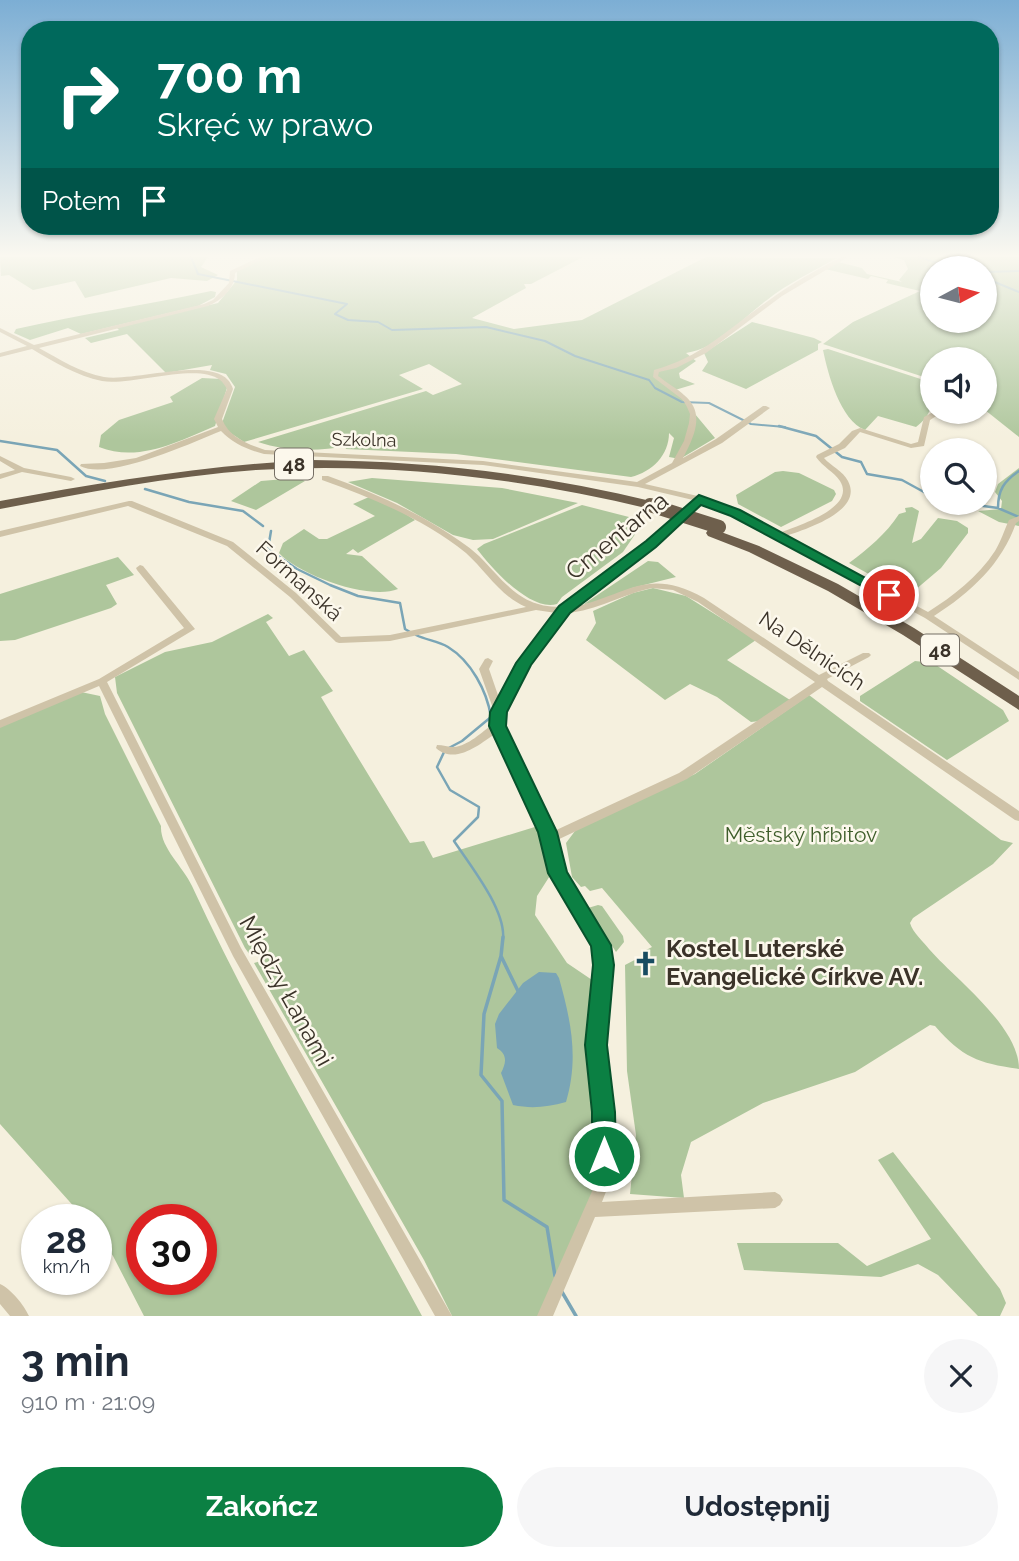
<!DOCTYPE html>
<html lang="pl">
<head>
<meta charset="utf-8">
<style>
  body { margin:0; font-family:Raleway,sans-serif; background:#f6f6f7; color:#1f2937; height:100vh; display:flex; flex-direction:column; font-size:26px; white-space:nowrap }
  * { box-sizing:border-box; margin:0 }
  p { font-size:23px; color:#747a83 }
  .icon { flex:none; width:38px; height:38px; fill:none; stroke:currentColor; stroke-width:2; stroke-linecap:round; stroke-linejoin:round }
  .map { position:relative; height:1316px; overflow:hidden }
  .details { display:flex; flex-direction:column; background:#fff; flex:1 }
  .details>* { flex:none }
  .hud { position:absolute; left:21px; top:21px; width:978px; height:214px; border-radius:28px; box-shadow:0 2px 5px #0004; background:#00695c; color:#fff; overflow:hidden }
  .needle { width:46px; rotate:83deg }
  .tools { position:absolute; left:920px; top:256px; display:grid; gap:14px }
  .tools a { display:grid; place-items:center; width:77px; height:77px; border-radius:50%; background:#fff; box-shadow:0 2px 5px #0004; font-size:35px }
  .speed { position:absolute; left:21px; top:1204px; display:flex; gap:14px; font-size:35px; font-weight:700; text-align:center }
  .speed>* { display:grid; place-content:center; width:91px; height:91px; border-radius:50%; background:#fff; box-shadow:0 2px 5px #0004; line-height:1 }
  .speed small { font-size:18px; font-weight:400 }
  .speed .limit { border:10px solid #d22; background:#fff; color:#111 }
  .pin { position:absolute; display:grid; place-items:center; width:60px; height:60px; color:#fff; margin:-30px; border:4px solid #fff; border-radius:50%; box-shadow:0 2px 7px #0007 }
  .me { position:absolute; width:77px; margin:-38px; rotate:0deg; stroke-linejoin:round; filter:drop-shadow(0 0 5px #0008) }
  .turn { display:flex; align-items:center; gap:24px; height:147px; padding:0 21px; font-size:32px }
  .turn .icon { width:91px; height:91px; stroke-width:2.5 }
  .turn b { display:block; font-size:49px; line-height:60px }
  .then { display:flex; align-items:center; height:66px; padding:0 21px; background:#0003; gap:14px; font-size:26px }
  .round { display:grid; place-items:center; flex:none; width:74px; height:74px; border-radius:37px; background:#f6f6f7 }
  .overview { display:flex; align-items:center; justify-content:space-between; height:119px; padding:0 21px }
  h1 { font-size:42px; font-weight:700; line-height:52px }
  .action { display:flex; gap:14px; margin-top:auto; padding:14px 21px }
  .action a { flex:1; height:80px; border-radius:42px; background:#0b8043; color:#fff; font-size:28px; font-weight:700; line-height:80px; text-align:center }
  .action a+a { background:#f6f6f7; color:#1f2937 }
  .map>svg:first-child { display:block }
  .green { fill:#aec69c; fill-rule:evenodd }
  .water { fill:#7aa5b6 }
  .lines { fill:none; stroke-linecap:round; stroke-linejoin:round }
  .stream-far2 { stroke:#7aa5b6; stroke-width:2 }
  .stream-far1 { stroke:#7aa5b6; stroke-width:2.5 }
  .stream { stroke:#7aa5b6; stroke-width:3.5 }
  .minor { fill:#cfc3a8; fill-rule:evenodd }
  .trunk { fill:#6e5f4c; fill-rule:evenodd }
  .trunk-bridge { stroke:#6e5f4c; stroke-width:14 }
  .route { fill:#0b8043; stroke:#07532c; stroke-width:2 }
  .labels { text-anchor:middle; stroke-width:5; stroke-linejoin:round; paint-order:stroke }
  .far-street-label { font-size:18px; fill:#3b3329; stroke:#fcf8ec }
  .shield { fill:#fcf8ec; stroke:#756e64; stroke-width:2 }
  .shield-label { font-size:19px; font-weight:bold; fill:#3b3329 }
  .street-label { font-size:21px; fill:#3b3329; stroke:#fcf8ec }
  .park-label { font-size:21px; fill:#3e5d2a; stroke:#fcf8ec }
  .near-street-label { font-size:24px; fill:#3b3329; stroke:#fcf8ec }
  .near-poi-label { font-size:24px; font-weight:bold; fill:#3b3329; stroke:#fcf8ec; text-anchor:start }
</style>
</head>
<body>
<div class="map">
<svg width="1019" height="1316" viewBox="0 0 1019 1316">
  <rect width="100%" height="100%" fill="#f5f0de"/>
  <path class="green" d="M0,257H208L201,267L218,275L207,281L171,278L85,298L75,281L33,290L9,275L1,276Z
    M268,257H583L531,284H524L526,288L472,318L514,329L582,320L706,257L837,258C814,271 788,283 767,300C741,319 719,348 686,353L696,361L679,373L680,378L695,384L675,390L715,438L680,459L669,457L674,438L669,433C669,455 652,472 631,477L456,454L346,449L345,446C319,452 284,451 258,442L426,391L433,395L462,384L429,364L399,375L423,389L244,442L226,430L222,423L235,387L226,374L210,370L212,365L166,373L127,334L91,343L85,338L119,330L116,327L218,303L237,280V270Z
    M892,257H1019V437L985,410V359H933V380L823,344L853,322L920,291L886,283L888,280L871,276L868,279L825,269L838,262L862,268L867,274L902,282L899,280L908,269L904,260ZM933,268H985V320H933V289L927,288H933Z
    M211,291L216,292L215,297L198,306L81,334L68,328L30,340L14,333L16,329C81,314 147,305 211,291Z
    M752,322L814,338L822,342L818,344V350L746,389L702,371L708,362L704,353Z
    M828,349L933,383C933,404 932,415 916,427L878,416L865,430C840,420 828,374 823,350Z
    M202,378L222,379L227,388L215,426C179,441 139,463 99,447L101,435L119,420L173,402L170,397Z
    M1019,468V526L999,522L978,511L1001,509L1002,501L995,492L998,484Z
    M783,471L799,473L834,490L836,494L832,501L781,527L738,504L736,495L775,472Z
    M297,478L305,481L256,510L231,501L261,481Z
    M372,478L502,488L578,503L493,539L473,540L453,535L397,503L348,482Z
    M369,497L396,508L415,520L358,553L353,549L346,554L362,556L398,589C370,601 299,575 279,553L283,543L304,529L319,539H327L375,516L353,504Z
    M582,505L629,517L642,524L623,552L562,597L557,604C531,612 493,570 477,549L484,544Z
    M912,507L919,511L912,543L921,539L938,518L957,521L968,528V533L941,568L908,596L849,563C868,549 886,534 899,514L906,512L905,508Z
    M118,557L134,575L106,585L117,604L111,608L15,640L0,641V594Z
    M648,561L658,562L676,577L632,588L596,603L584,604Z
    M653,588L686,596L756,640L727,660L790,700L760,721L751,722L717,697L690,684L665,700L586,640L596,623L593,611L633,593Z
    M268,614L273,618L266,622L289,656L304,650L333,691L321,697L410,843L424,841L433,858L538,826L553,871L537,896L535,915L567,963L598,984L600,1126L593,1196L538,1316H452L424,1260L254,963L261,961L257,953L250,955L245,948L117,693L115,677L165,652L212,642Z
    M915,661L933,663L1003,710L1009,721L947,760L860,701V696Z
    M81,692L100,696L105,714L161,826C160,848 183,866 192,886C260,1033 345,1173 422,1316H144L113,1256L96,1232V1220H86L0,1124V727ZM142,1220H201V1279H142Z
    M809,695L1001,840L1013,843L993,864L913,918L910,923C913,933 923,941 929,949C956,980 1019,1026 1019,1069C978,1063 963,1058 935,1026L930,1025L855,1072L763,1103L691,1142L681,1175L684,1198L630,1194L636,1135L627,1071L625,965L648,953L646,950L652,947L602,888L590,891L585,886L581,887L572,877L566,843L578,827L695,774Z
    M598,905L602,906L623,936L624,942L616,952L588,908Z
    M893,1152L1000,1289L1006,1303L1000,1316H978L938,1275L918,1264L881,1277L744,1270L737,1243H838L867,1266L931,1239L878,1160Z"/>
  <path class="water" d="M539,972L556,973L559,978C571,1021 579,1058 566,1102C547,1107 532,1109 513,1105L501,1073C506,1063 508,1055 497,1048L495,1024L499,1014L523,983Z"/>
  <g class="lines">
    <path class="stream-far2" d="M191,257L198,274L347,304L335,314L348,320L378,322L392,330L486,327L545,341L575,356L649,380L655,388L682,402L709,403L751,424L785,427
      M919,257L953,268
      M985,272L1019,271
      M985,278L1019,292"/>
    <path class="stream-far1" d="M779,426L816,436L842,457L861,462L867,474L902,480L933,497
      M0,441L57,450L86,476L105,481
      M1019,471C1004,481 998,490 998,508L1019,517
      M145,489L189,502L243,511L263,526
      M954,502L998,508
      M271,531L268,549L297,569L330,585L358,596L400,603L405,629L410,632
      M416,635C426,640 438,641 448,647C471,661 487,691 491,717L462,741L445,750L437,767L450,790L479,807L478,817L454,841C470,865 506,910 503,939"/>
    <path class="stream" d="M503,937L501,956L518,991
      M501,956L484,1014L481,1075L502,1101L504,1200L547,1227L555,1276
      M562,1292L576,1316"/>
    <path class="minor" d="M260,257H267L235,273C235,288 222,300 208,306L39,348C59,359 81,373 104,377C133,382 207,357 228,380C230,382 232,386 233,389L222,419C229,437 247,444 265,450L483,461L637,482L672,463L684,441L689,423L690,414L687,407L683,400L653,377L654,370C702,357 728,329 768,301C791,284 816,270 841,257H848L782,296L706,353L676,368L659,372L658,376L661,378C668,384 677,388 684,395C706,413 694,437 683,458L716,439L763,406H766L770,408L722,443L645,484L702,497L739,511L779,533C797,526 857,508 840,481C834,472 823,467 816,457L817,455L839,444L852,431L860,428L911,444L918,442L924,417L935,411H944L930,420L924,446L911,448L860,432L845,448L824,458C831,466 843,471 848,481C864,511 806,529 786,536L928,612C953,596 978,577 995,551C1001,541 1004,531 1009,520L1019,516V521L1016,523C1002,564 970,593 934,616L1019,672V680L925,618L733,515L700,502L670,530L573,607C628,595 647,566 704,598L819,675L863,653H869L871,655L869,657L827,679L828,681L1019,811V821L1015,820L822,687L687,779L555,841L564,872L602,933L609,960L603,1045L611,1112V1156L607,1189L602,1202L775,1192L780,1195L783,1200L780,1205L775,1208L595,1217L553,1316H537L593,1189L597,1156V1112L589,1045L597,960L592,938L552,873L541,833L496,733C479,745 455,765 436,748L437,745C443,745 448,747 454,747C468,746 482,732 493,724L495,714L479,669L485,659L488,658L493,661L489,669L500,701C514,670 533,638 556,613L536,610L390,641L339,643L336,642L290,597L227,546L128,506L0,537V531L129,501H132L233,542L296,593L341,637L390,635L526,607C500,596 486,571 466,553C424,519 372,498 322,480V476H328C366,490 405,506 440,528C453,536 467,545 479,556C505,582 520,608 562,607L664,527L693,500L638,487L483,465L264,454C248,450 232,443 221,431C191,443 109,481 80,466L81,464L104,463L136,458L218,427L214,419L227,389C225,386 223,382 220,380C197,362 132,386 102,381C77,376 54,362 32,349L0,357V353L27,346L0,332V328L34,345L204,304L213,300L229,283L230,271ZM652,588L673,590L698,602L815,682L679,773L552,832L503,726C511,685 538,643 567,613C596,611 623,594 652,588Z
      M0,456L24,468L71,477L75,479L71,481L22,472L0,479V474L15,470L0,461Z
      M140,565L143,566L195,629L107,682L241,948L452,1316H435L233,956L99,686L0,728V720L99,679L184,628L137,570L136,568Z
      M0,1284C11,1289 24,1305 29,1316H10L0,1304Z"/>
    <path class="trunk" d="M312,460C429,461 541,474 655,502L657,505L650,509C520,478 390,462 256,470C170,476 85,493 0,509V501C104,482 207,465 312,460Z
      M713,529L759,546L838,584L914,628L1019,696V710L903,635L828,591L749,552L708,536L706,533L708,530Z"/>
    <path class="trunk-bridge" d="M650,505L719,527"/>
  </g>
  <linearGradient id="sky" x2="0" y2="1"><stop stop-color="#7caed4"/><stop offset="0.58" stop-color="#faf8f0"/><stop offset="1" stop-color="#faf8f0" stop-opacity="0"/></linearGradient>
  <rect width="1019" height="441" fill="url(#sky)"/>
  <path class="route" d="M699,495L740,510L897,595L894,598H884L731,516L701,505L656,547L570,613L531,665L507,712L506,726L557,832L567,872L611,945L614,965L607,1045L615,1112L616,1156L613,1164L604,1168L596,1164L592,1156V1112L585,1045L593,965L591,946L548,873L538,832L489,726L490,712L516,663L559,606L646,541Z"/>
  <defs>
    <symbol id="church-bare" viewBox="-9 -9 18 18"><path d="M-1.2-6h2.4v3.5h3.3v2.4h-3.3V6h-2.4V-.1h-3.3v-2.4h3.3Z" fill="#194c62" stroke="#fcf8ec" stroke-width="2.5" paint-order="stroke"/></symbol>
  </defs>
  <g fill-rule="evenodd">
    <use href="#church-bare" x="628" y="946" width="35" height="35"/>
  </g>
  <g class="labels">
    <g class="far-street-label">
      <text transform="translate(364 440) rotate(1)" y="6">Szkolna</text>
    </g>
    <g class="shield">
      <rect x="275" y="448.5" width="38" height="31" rx="5"/>
      <rect x="921" y="634.5" width="38" height="31" rx="5"/>
    </g>
    <g class="shield-label">
      <text x="294" y="471">48</text>
      <text x="940" y="657">48</text>
    </g>
    <g class="street-label">
      <text transform="translate(299 581) rotate(42)" y="7">Formanská</text>
      <text transform="translate(812 651) rotate(34)" y="7">Na Dělnicích</text>
    </g>
    <g class="park-label">
      <text x="801" y="842">Městský hřbitov</text>
    </g>
    <g class="near-street-label">
      <text transform="translate(617 536) rotate(-39)" y="8">Cmentarna</text>
      <text transform="translate(286 991) rotate(61)" y="8">Między Łanami</text>
    </g>
    <g class="near-poi-label">
      <text x="666" y="957">Kostel Luterské<tspan x="666" dy="28">Evangelické Církve AV.</tspan></text>
    </g>
  </g>
</svg>
<div class="tools">
<a><svg class="needle" viewBox="-14 -14 28 28"><path d="M0-13l5 13h-10z" fill="#e53935"/><path d="M0 13l5-13h-10z" fill="#747a83"/></svg></a>
<a><svg class="icon" aria-label="sound" viewBox="0 0 24 24"><path d="M4 9h4l5-4v14l-5-4H4zM17 9q2 3 0 6"/></svg></a>
<a><svg class="icon" aria-label="search" viewBox="0 0 24 24"><circle cx="10" cy="10" r="6"/><path d="M15 15l6 6"/></svg></a>
</div>
<div class="speed"><div>28<small>km/h</small></div><div class="limit">30</div></div>
<div class="pin" style="left:889px;top:595px;background:#d93025"><svg class="icon" aria-label="arrive" viewBox="0 0 24 24"><path d="M6 21V4h12l-3 4 3 4H6"/></svg></div>
<svg class="me" style="left:604px;top:1156px" viewBox="-20 -20 40 40"><circle r="17" fill="#0b8043" stroke="#fff" stroke-width="3"/><path d="M0-11L8 9 0 5-8 9z" fill="#fff"/></svg>
<div class="hud">
<div class="turn"><svg class="icon" aria-label="right" viewBox="0 0 24 24"><path d="M7 20v-9h11M14 6l5 5-5 5"/></svg><div><b>700 m</b>Skręć w prawo</div></div>
<div class="then">Potem<svg class="icon" aria-label="arrive" viewBox="0 0 24 24"><path d="M6 21V4h12l-3 4 3 4H6"/></svg></div>
</div>
</div>
<section class="details">
<div class="overview"><div><h1>3 min</h1><p>910 m · 21:09</p></div><a class="round"><svg class="icon" aria-label="close" viewBox="0 0 24 24"><path d="M6 6l12 12M18 6L6 18"/></svg></a></div>
<div class="action"><a>Zakończ</a><a>Udostępnij</a></div>
</section>
</body>
</html>
